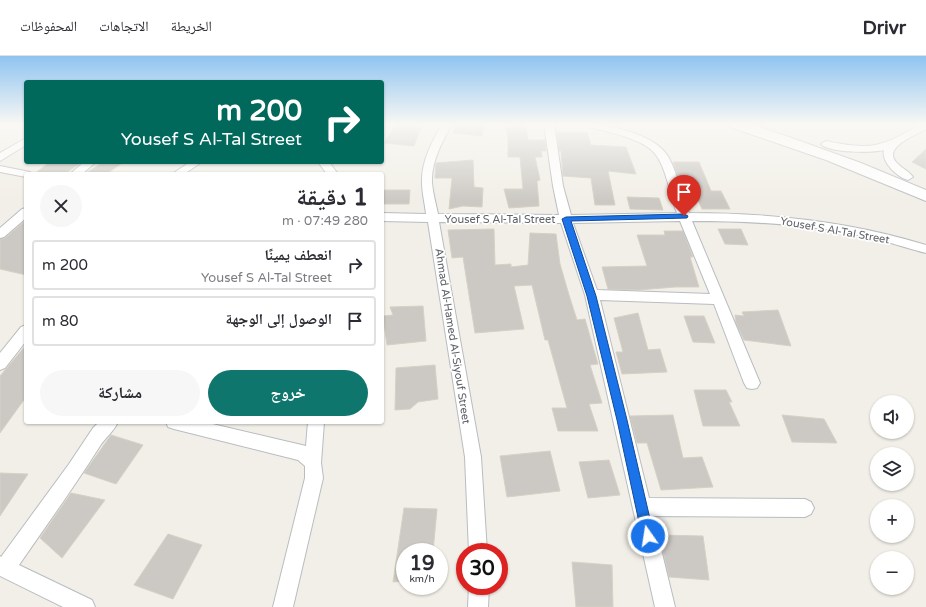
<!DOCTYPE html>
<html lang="ar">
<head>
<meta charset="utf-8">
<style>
  body { margin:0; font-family:"Varela Round","Noto Naskh Arabic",sans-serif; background:#f7f7f7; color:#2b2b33; direction:rtl; height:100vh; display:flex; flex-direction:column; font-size:15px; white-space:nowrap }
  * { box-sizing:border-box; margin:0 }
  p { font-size:13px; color:#7c7c81 }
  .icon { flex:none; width:22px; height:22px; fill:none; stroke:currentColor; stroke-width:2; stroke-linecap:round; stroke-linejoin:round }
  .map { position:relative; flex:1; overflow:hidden; direction:ltr }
  .sheet { position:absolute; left:24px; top:116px; width:360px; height:252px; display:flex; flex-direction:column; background:#fff; border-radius:4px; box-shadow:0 1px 3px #0004; direction:rtl }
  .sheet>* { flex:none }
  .hud { position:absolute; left:24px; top:24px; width:360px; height:84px; border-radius:4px; box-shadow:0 1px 3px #0004; direction:rtl; background:#00695c; color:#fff; overflow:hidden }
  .fabs { position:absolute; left:870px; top:339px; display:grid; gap:8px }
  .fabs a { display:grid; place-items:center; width:44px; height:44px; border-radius:50%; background:#fff; box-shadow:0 1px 3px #0004; font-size:20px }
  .speed { position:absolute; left:396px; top:487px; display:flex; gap:8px; font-size:20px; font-weight:700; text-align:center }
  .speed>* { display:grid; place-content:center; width:52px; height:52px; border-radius:50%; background:#fff; box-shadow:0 1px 3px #0004; line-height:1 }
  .speed small { font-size:10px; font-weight:400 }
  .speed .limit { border:6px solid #d22; background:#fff; color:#111 }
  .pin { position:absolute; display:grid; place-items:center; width:34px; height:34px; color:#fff; margin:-41px -17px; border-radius:50% 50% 50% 0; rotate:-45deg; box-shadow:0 0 4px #0007 }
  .pin .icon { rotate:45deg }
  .me { position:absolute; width:44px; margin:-22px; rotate:347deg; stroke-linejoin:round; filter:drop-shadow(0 0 3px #0008) }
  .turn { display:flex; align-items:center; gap:14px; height:84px; padding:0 16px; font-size:18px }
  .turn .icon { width:52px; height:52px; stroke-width:2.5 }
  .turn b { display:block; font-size:28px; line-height:34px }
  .round { display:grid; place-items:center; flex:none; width:42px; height:42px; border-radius:21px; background:#f7f7f7 }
  .overview { display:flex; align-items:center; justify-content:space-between; height:68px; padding:0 16px }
  h1 { font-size:24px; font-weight:700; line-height:30px }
  .cta { display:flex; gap:8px; margin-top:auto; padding:8px 16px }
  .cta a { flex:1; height:46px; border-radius:24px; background:#0f766e; color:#fff; font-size:16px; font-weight:700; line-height:46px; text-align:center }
  .cta a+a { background:#f7f7f7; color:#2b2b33 }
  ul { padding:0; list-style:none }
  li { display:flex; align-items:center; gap:12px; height:50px; margin:0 8px 6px; padding:0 8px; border:2px solid #e1e1e2; border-radius:4px }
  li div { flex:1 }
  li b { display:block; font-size:15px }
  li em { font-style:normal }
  header { display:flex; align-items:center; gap:24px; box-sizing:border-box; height:56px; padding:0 20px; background:#fff; border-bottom:1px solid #e1e1e2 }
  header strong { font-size:19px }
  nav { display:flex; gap:22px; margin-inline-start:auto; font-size:14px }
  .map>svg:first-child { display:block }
  .building { fill:#ccc9c4; stroke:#d6d1c4 }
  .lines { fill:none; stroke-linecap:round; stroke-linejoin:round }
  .street-casing { stroke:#b9bcc1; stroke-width:2 }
  .secondary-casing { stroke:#babdc3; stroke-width:2 }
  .street { fill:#fff; fill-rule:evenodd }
  .secondary { fill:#fff; fill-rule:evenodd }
  .route { fill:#1a73e8; stroke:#114b97 }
  .labels { text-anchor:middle; stroke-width:3.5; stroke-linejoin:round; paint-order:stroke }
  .street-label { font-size:11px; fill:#5e6268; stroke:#fff }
</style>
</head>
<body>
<header>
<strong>Drivr</strong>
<nav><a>الخريطة</a><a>الاتجاهات</a><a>المحفوظات</a></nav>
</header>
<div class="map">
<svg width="926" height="551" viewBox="0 0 926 551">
  <rect width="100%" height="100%" fill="#f1efe7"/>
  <path class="building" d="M396,68H424L419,76L414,90L384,87Z
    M456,68H485L482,80L453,77Z
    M505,68H526L528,84H545L546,95H541L542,101H535L540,124L537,125L539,150L509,152L504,133H523L520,101H508V82Z
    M557,76H587L591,89L626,91L636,118L608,115L615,149H595L591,122L563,120L561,95H559Z
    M926,93V113L912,106Z
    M473,104L474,131L483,132L482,151L463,150L449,153L452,122H435L436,107Z
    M50,106H81L65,118H34Z
    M103,106H124L106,118H85Z
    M673,106H699L711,135H721L730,153H702L691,128L680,127Z
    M382,134H410L409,148H382Z
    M627,141L659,142L663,154L630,153Z
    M26,164V219L0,213V183L5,182Z
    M494,173L495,209L511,208V211L528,209L530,177L556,178L560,208L569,239L577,264L585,263L598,308L590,309L602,347L589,348L598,375H558L552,352H567L548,284H545L532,229L514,230L524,273L475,277L463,201L452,202L448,174Z
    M718,173H741L748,189L725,188Z
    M664,175H683L693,201H690L699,231H675L639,234L608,233L602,211L647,210L637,179H665Z
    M423,250L426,285L387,289L383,260L393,259L390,251Z
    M778,254L791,290L744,284L736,267L735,259L744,260L742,256Z
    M638,257L648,294L660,293L667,316L622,318L616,296H623L614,262Z
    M684,260H704L715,287L693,286Z
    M26,289V341L0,377V320Z
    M435,309L438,343L418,346L410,353L395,354L396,312Z
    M694,334H726L732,346H729L740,370H703Z
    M673,359L683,402L702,401L713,431L661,434L647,387H637L630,360Z
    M782,359L824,363L837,387L792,386Z
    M111,379L143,389L116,428L84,417Z
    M550,395L560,435L507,441L500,400Z
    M609,404L620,439L588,442L579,406Z
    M0,417L28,418L0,460Z
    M71,437L105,444L62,502L40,482Z
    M404,452L437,453L433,496H405V525L393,526Z
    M168,478L202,489L173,543L134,529Z
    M659,479L703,480L709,524L669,521Z
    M572,506L612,509L613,551H576Z"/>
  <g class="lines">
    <defs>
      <path id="street" d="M442,68H452C442,86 431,106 432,127C433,138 436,148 438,158L559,159L553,130L544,68H554L563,130L571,159L677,157C670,140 667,114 656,99C645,82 603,75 585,70L583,68C609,68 656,78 669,102C678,119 681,139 689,157C770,157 848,165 926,189V197C906,192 887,185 867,181C810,168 751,165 692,165L760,327L757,332L752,333L747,332L744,327L714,248L600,244L649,442L805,443L811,446L814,452L811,458L805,461L653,460L675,551H655L585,239L561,167L439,166L481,401L487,496H469L465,401L428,166L382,165V157L426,158C425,148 422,137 422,127C421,106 432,86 442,68ZM680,165L710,238L597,234L573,167Z
        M920,68H926V73C916,79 883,91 896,106C901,112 909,115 913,121L908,124C897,121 881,106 884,94C872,97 829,97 821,88L826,85C871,94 881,92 920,68Z
        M26,82V89L0,105V97Z
        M84,106H96L82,118H70Z
        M190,106H202L184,118H172Z
        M318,106H329L338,118H327Z
        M0,110L30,116L31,118H26V121L0,116Z
        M26,152V162L4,181L0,182V172L22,153Z
        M26,269V285L5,312L0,314V297L21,271Z
        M99,366H118C114,375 105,382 100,390C74,431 46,470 19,509L92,544L95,551H63L0,520V500L1,501L69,408L93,372Z
        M166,366H204L306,390L308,366H324L321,407L323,422L293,551H273L305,422V410L298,404L174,373L168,371Z
        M469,530H489L488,551H468Z"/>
      <path id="secondary" d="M728,68H750L789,81L861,107L926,134V145L826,104L730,71Z"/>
    </defs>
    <use href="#street" class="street-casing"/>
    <use href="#secondary" class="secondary-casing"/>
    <use href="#street" class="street"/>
    <use href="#secondary" class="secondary"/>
  </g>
  <linearGradient id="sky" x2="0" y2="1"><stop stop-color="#8fc4f1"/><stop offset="0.47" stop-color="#f9f8f4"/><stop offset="1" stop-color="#f9f8f4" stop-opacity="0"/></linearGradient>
  <rect width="926" height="145" fill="url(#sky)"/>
  <path class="route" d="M684,158L688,160L687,162L571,165L596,240L627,364L654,480L653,484L648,486L644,484L642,480L617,364L587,240L562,163L566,161Z"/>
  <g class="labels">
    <g class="street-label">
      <text x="500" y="167">Yousef S Al-Tal Street</text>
      <text transform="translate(835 174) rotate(10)" y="4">Yousef S Al-Tal Street</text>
      <text transform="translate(453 280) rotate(81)" y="4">Ahmad Al-Hamed Al-Siyouf Street</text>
    </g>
  </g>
</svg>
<div class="fabs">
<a><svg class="icon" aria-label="sound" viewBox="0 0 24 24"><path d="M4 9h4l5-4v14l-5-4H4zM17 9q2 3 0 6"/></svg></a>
<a><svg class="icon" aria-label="layers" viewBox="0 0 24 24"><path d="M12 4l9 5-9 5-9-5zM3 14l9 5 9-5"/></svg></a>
<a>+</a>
<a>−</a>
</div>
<div class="speed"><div>19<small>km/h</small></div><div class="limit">30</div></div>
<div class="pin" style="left:684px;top:160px;background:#d93025"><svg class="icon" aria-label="arrive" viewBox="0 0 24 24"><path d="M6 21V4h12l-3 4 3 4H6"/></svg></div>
<svg class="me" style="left:648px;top:480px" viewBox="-20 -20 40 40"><circle r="17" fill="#1a73e8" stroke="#fff" stroke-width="3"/><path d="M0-11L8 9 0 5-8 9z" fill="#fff"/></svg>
<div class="hud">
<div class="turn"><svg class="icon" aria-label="right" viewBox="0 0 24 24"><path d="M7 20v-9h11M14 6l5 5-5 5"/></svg><div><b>200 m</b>Yousef S Al-Tal Street</div></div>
</div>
<section class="sheet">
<div class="overview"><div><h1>1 دقيقة</h1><p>280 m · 07:49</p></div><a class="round"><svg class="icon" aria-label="close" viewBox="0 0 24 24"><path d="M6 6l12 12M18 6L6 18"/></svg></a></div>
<ul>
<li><svg class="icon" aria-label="right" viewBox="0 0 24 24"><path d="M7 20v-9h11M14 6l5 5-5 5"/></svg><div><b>انعطف يمينًا</b><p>Yousef S Al-Tal Street</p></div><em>200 m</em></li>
<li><svg class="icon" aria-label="arrive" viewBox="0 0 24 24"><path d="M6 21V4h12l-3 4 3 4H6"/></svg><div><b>الوصول إلى الوجهة</b></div><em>80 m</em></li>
</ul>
<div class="cta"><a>خروج</a><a>مشاركة</a></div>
</section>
</div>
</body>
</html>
